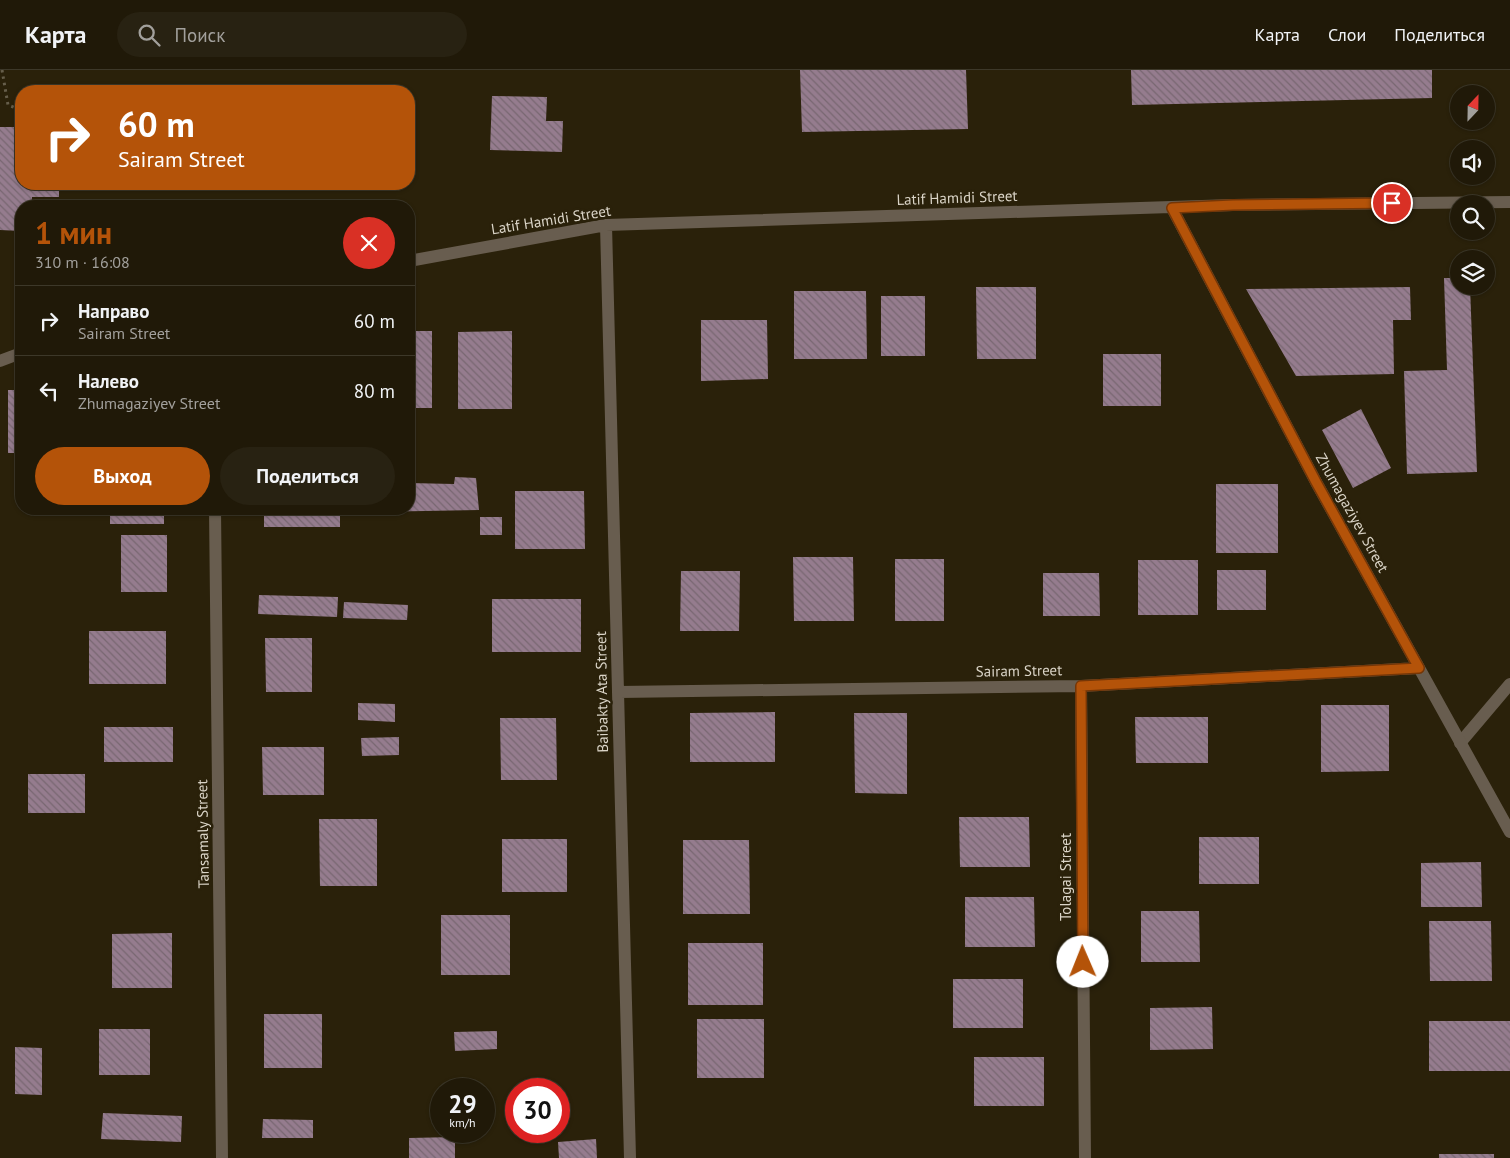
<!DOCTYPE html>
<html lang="ru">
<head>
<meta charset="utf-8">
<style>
  body { margin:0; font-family:"PT Sans",sans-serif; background:#282212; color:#f1f3f6; height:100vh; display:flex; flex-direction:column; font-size:19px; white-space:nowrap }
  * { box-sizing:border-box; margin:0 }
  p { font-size:16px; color:#a2a09c }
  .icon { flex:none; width:28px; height:28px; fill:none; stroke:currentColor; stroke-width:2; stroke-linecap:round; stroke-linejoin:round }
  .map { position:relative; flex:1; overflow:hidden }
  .side { position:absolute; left:15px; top:130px; width:400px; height:315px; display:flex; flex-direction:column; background:#201908; border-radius:20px; box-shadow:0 1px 4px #0004,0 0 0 1px #3d3829 }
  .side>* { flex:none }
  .guide { position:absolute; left:15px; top:15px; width:400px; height:105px; border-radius:20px; box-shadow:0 1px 4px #0004,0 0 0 1px #3d3829; background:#b45309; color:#fff; overflow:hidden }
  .needle { width:32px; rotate:22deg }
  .fabs { position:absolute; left:1450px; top:15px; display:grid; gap:10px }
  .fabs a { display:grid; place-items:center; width:45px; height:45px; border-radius:50%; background:#201908; box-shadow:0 1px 4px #0004,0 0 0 1px #3d3829; font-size:25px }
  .speed { position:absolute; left:430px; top:1008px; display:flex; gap:10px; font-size:25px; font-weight:700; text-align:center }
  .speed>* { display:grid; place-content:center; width:65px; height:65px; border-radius:50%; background:#201908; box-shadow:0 1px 4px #0004,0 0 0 1px #3d3829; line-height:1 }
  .speed small { font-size:12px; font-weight:400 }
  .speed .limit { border:8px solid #d22; background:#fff; color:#111 }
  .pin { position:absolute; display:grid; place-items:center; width:42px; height:42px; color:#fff; margin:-21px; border:2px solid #fff; border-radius:50%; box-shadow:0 1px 5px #0007 }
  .me { position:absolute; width:55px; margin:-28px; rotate:359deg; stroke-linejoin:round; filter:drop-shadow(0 0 4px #0008) }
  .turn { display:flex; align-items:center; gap:18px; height:105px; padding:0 20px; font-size:22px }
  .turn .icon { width:65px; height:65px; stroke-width:2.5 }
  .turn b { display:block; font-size:35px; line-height:42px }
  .round { display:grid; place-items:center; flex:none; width:52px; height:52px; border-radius:26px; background:#282212 }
  .headline { display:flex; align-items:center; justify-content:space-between; height:85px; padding:0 20px }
  h1 { font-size:30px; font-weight:700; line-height:38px; color:#b45309 }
  .button { display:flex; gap:10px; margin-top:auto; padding:10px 20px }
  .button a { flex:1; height:58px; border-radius:30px; background:#b45309; color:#fff; font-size:20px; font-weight:700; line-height:58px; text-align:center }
  .button a+a { background:#282212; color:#f1f3f6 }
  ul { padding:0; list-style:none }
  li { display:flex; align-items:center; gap:15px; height:70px; padding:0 20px; border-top:1px solid #3d3829 }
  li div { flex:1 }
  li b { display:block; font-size:19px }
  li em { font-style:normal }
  header { display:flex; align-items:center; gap:30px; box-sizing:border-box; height:70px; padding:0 25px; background:#201908; border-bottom:1px solid #3d3829 }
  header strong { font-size:24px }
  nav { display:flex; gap:28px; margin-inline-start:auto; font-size:18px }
  .search { width:350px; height:45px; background:#282212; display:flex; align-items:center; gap:12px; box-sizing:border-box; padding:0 18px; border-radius:28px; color:#a2a09c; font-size:19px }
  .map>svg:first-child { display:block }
  .building { fill:url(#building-back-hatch) }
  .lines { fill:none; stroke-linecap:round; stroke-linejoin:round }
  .path { stroke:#665e4b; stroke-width:3; stroke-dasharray:2.5 4; stroke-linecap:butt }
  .lane { stroke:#685d4f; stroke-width:12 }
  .street { stroke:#685d4f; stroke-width:12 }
  .route-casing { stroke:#753606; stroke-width:12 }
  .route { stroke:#b45309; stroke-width:9 }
  .labels { text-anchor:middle; stroke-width:5; stroke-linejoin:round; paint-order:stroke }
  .street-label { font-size:15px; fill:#dad4c7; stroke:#2a210a }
</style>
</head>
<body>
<header>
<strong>Карта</strong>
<div class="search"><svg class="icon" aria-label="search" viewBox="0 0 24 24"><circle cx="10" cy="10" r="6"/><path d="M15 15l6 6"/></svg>Поиск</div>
<nav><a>Карта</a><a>Слои</a><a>Поделиться</a></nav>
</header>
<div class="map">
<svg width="1510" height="1088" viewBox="0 0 1510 1088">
  <defs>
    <pattern id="building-back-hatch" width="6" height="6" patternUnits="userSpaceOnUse" patternTransform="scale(1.25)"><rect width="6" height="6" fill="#957c8e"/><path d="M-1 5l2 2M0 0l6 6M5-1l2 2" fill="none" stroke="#786771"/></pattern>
  </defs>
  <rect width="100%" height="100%" fill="#2a210a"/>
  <path class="building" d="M800,0H966L968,59L802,62Z
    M1131,0H1432V28L1132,35Z
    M492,26L547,27L546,51H563L562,82L490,80Z
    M0,57H21V114H59V127H32V136H21V161L0,160Z
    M1444,208H1459V216H1470L1477,402L1407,404L1404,301L1447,300Z
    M976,217H1036V289H977Z
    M1410,217L1411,250H1393L1394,304L1296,306L1246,219Z
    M794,221H866L867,289H794Z
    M881,226H925V286H881Z
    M701,250H767L768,309L701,311Z
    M409,261H432V338H409Z
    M512,261V339H458V262Z
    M1103,284H1161V336H1103Z
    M8,320H21V383H8Z
    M1361,339L1391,398L1353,418L1322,360Z
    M455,407L476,408L479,440L370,442V439H409V413L454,414Z
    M1216,414H1278V483H1216Z
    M515,421H584L585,479H515Z
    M110,439H164V454H110Z
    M264,439H340V457H264Z
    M480,447H502V465H480Z
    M121,465H167V522H121Z
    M793,487H853L854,551H794Z
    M895,489H944V551H895Z
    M1138,490H1198V545H1138Z
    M1217,500H1266V540H1217Z
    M681,501H740L739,561H680Z
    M1043,503H1099L1100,546H1043Z
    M259,525L338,527L337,547L258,544Z
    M492,529H581V582H492Z
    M344,532L408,535L407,550L343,548Z
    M89,561H166V614H89Z
    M265,568H312V622H266Z
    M358,633L395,634V652L358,650Z
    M1321,635H1389V701L1321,702Z
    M775,642V692H690V643Z
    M854,643H907V724L855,723Z
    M1135,647H1208V693H1136Z
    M500,648H556L557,710H501Z
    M104,657H173V692H104Z
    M399,667V685L362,686L361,668Z
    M262,677H324V725H263Z
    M28,704H85V743H28Z
    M959,747H1029L1030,797H960Z
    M319,749H377V816H320Z
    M1199,767H1259V814H1199Z
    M502,769H567V822H502Z
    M683,770H749L750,844H683Z
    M1481,792L1482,837H1421V793Z
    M965,827H1034L1035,877H965Z
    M1141,841H1199L1200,892H1141Z
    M441,845H510V905H441Z
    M1429,851H1491L1492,911H1430Z
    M172,863V918H112V864Z
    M688,873H763V935H688Z
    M953,909H1023V958H953Z
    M1212,937L1213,979L1150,980V938Z
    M264,944H322V998H264Z
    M697,949H764V1008H697Z
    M1429,951H1510V1001H1429Z
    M99,959H150V1005H99Z
    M497,961V979L455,981L454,962Z
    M15,977L42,978V1025L15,1024Z
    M974,987H1044V1036H974Z
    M103,1043L182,1046L181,1072L101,1069Z
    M263,1049L313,1050V1068H262Z
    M455,1067V1088H409V1068Z
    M596,1069L597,1088H559L558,1072Z
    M1439,1084H1494V1088H1439Z"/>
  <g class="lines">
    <path class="path" d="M2,0L8,35L21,40"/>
    <path class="lane" d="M1460,673L1510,614"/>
    <path class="street" d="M1172,138L1316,412L1510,762
      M606,155L630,1088
      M409,191L606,155L1233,135L1510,132
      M0,291L21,283
      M215,439L222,1088
      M1081,616L1085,1088
      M619,622L1081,616L1419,598"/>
  </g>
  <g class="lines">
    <defs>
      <path id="route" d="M1083,892L1081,616L1419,598L1316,412L1172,138L1233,135L1392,133"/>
    </defs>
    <use href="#route" class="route-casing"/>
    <use href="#route" class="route"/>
  </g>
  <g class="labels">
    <g class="street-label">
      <text transform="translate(957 128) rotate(-2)" y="5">Latif Hamidi Street</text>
      <text transform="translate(551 150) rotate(-9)" y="5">Latif Hamidi Street</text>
      <text transform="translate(1352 443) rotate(61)" y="5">Zhumagaziyev Street</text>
      <text transform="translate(1019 601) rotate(-1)" y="5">Sairam Street</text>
      <text transform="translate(602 622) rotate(-91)" y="5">Baibakty Ata Street</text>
      <text transform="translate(203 764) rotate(-91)" y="5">Tansamaly Street</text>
      <text transform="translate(1066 807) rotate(-90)" y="5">Tolagai Street</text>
    </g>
  </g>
</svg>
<div class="fabs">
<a><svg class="needle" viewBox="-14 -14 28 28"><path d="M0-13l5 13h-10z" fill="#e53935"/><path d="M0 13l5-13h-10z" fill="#a2a09c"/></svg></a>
<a><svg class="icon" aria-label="sound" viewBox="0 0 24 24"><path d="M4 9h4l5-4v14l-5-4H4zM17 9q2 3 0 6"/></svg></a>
<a><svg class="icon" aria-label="search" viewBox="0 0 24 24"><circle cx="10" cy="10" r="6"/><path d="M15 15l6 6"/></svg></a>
<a><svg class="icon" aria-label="layers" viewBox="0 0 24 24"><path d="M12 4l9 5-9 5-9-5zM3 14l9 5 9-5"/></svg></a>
</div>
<div class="speed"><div>29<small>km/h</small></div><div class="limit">30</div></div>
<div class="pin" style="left:1392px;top:133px;background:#d93025"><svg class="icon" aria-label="arrive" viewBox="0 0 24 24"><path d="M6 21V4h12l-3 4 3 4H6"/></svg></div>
<svg class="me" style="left:1083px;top:892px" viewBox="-20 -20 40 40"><circle r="19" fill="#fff"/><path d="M0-13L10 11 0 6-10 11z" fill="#b45309"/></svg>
<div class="guide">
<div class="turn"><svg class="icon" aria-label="right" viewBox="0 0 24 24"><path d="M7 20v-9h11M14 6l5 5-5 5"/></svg><div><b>60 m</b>Sairam Street</div></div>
</div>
<section class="side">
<div class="headline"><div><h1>1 мин</h1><p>310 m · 16:08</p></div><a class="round" style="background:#d93025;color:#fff"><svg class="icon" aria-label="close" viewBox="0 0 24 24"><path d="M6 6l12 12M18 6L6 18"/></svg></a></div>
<ul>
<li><svg class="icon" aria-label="right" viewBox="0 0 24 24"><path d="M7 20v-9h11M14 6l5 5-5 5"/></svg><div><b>Направо</b><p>Sairam Street</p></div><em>60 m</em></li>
<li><svg class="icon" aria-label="left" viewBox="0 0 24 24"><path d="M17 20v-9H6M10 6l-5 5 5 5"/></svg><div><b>Налево</b><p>Zhumagaziyev Street</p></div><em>80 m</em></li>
</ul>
<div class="button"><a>Выход</a><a>Поделиться</a></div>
</section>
</div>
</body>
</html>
